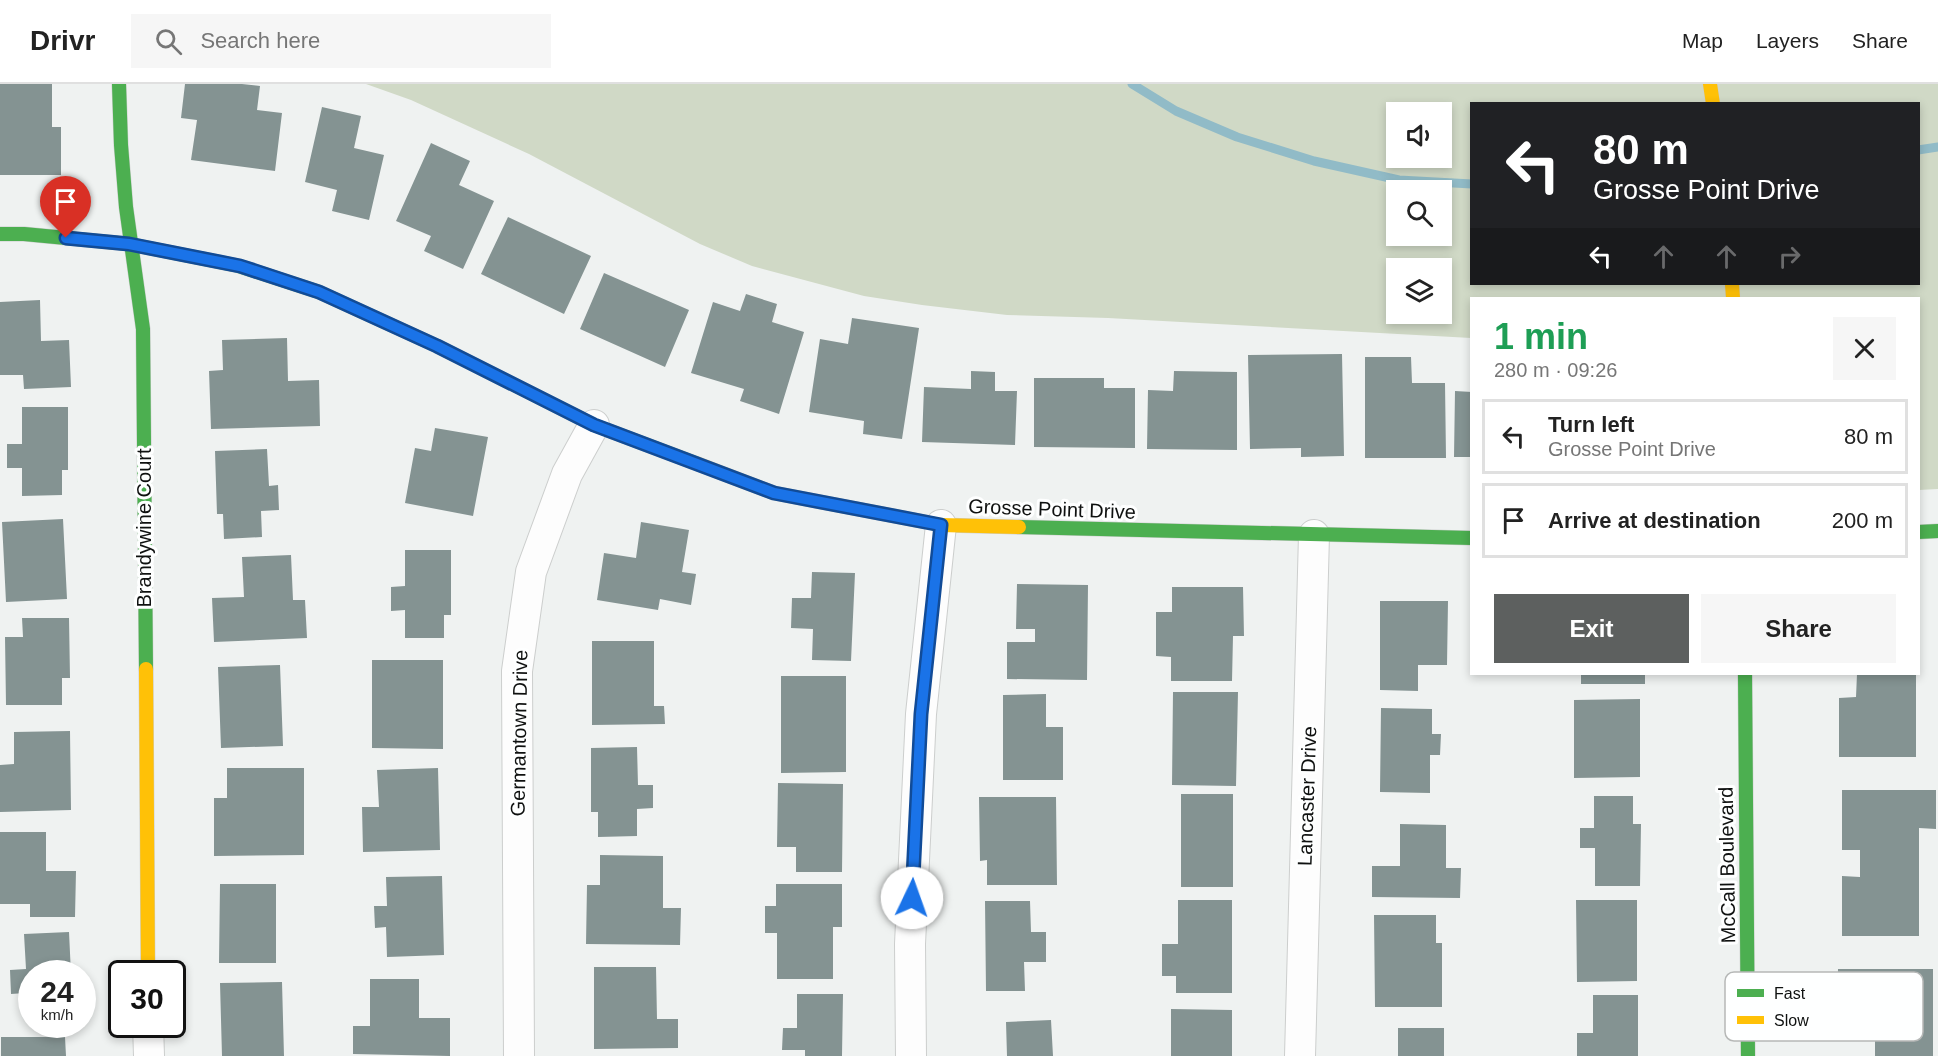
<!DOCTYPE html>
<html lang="en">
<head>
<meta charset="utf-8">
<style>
  body { margin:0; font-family:Arial,sans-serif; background:#f6f6f6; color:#222; height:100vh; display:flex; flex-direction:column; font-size:22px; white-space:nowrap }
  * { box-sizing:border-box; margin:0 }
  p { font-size:20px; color:#767676 }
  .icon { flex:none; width:33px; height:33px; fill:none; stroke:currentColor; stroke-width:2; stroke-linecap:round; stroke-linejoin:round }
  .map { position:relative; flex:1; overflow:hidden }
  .drawer { position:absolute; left:1470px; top:213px; width:450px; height:378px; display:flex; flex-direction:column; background:#fff; border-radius:0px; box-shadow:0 3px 9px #0003 }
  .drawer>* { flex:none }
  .hud { position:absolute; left:1470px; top:18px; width:450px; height:183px; border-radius:0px; box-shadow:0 3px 9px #0003; background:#202124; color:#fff; overflow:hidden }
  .buttons { position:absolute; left:1386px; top:18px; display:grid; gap:12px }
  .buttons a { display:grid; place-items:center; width:66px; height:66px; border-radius:0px; background:#fff; box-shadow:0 3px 9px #0003; font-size:30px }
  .speed { position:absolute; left:18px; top:876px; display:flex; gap:12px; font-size:30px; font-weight:700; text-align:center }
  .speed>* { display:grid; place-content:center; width:78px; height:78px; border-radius:50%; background:#fff; box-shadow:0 3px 9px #0003; line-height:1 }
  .speed small { font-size:15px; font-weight:400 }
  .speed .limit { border:3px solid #111; border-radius:9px; background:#fff; color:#111 }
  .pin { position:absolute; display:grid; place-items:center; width:51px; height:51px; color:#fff; margin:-62px -26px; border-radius:50% 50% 50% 0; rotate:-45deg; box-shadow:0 0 6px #0007 }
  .pin .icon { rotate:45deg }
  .me { position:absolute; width:66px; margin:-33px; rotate:3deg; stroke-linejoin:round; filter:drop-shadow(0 0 4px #0008) }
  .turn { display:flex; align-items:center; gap:21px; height:126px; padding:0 24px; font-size:27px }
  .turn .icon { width:78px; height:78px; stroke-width:2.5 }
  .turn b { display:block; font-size:42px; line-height:51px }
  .lanes { display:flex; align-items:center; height:57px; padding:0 24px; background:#0003; justify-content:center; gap:30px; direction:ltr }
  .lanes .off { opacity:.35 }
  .round { display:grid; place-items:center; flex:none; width:63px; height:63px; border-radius:0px; background:#f6f6f6 }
  .summary { display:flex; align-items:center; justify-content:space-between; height:102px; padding:0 24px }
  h1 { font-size:36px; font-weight:800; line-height:45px; color:#1e9e55 }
  .button { display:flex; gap:12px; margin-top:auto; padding:12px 24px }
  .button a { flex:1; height:69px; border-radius:0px; background:#5d605f; color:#fff; font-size:24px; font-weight:800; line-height:69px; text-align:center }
  .button a+a { background:#f6f6f6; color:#222 }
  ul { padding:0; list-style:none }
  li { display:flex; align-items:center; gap:18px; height:75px; margin:0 12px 9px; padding:0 12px; border:3px solid #e0e0e0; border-radius:0px }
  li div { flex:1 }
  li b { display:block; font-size:22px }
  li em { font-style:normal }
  header { display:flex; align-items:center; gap:36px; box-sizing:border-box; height:84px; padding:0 30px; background:#fff; border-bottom:2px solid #e0e0e0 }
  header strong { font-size:28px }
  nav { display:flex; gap:33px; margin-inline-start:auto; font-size:21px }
  .search { width:420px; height:54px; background:#f6f6f6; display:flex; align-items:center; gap:15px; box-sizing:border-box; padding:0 21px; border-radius:0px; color:#767676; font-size:22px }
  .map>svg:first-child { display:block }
  .green { fill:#d0d9c6; fill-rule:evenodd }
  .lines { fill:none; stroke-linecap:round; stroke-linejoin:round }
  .stream { stroke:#91bbc7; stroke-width:9 }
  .building { fill:#849392 }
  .street-casing { stroke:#cccecd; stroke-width:32 }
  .fast-casing { stroke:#cccecd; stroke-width:15 }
  .slow-casing { stroke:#cccecd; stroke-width:15 }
  .street { stroke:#fdfdfd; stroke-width:30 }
  .fast { stroke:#4caf50; stroke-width:14 }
  .slow { stroke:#ffc107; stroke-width:14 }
  .route-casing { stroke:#114b97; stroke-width:15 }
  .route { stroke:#1a73e8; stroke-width:10 }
  .labels { text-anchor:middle; stroke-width:6; stroke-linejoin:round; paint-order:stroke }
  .street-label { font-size:20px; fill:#0f1110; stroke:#feffff }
  .key { fill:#feffff; stroke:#b6b8b7; stroke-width:1.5 }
  .key-label { font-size:16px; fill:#0f1110 }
</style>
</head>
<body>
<header>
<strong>Drivr</strong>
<div class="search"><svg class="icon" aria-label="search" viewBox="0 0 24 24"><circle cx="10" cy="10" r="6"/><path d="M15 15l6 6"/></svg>Search here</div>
<nav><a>Map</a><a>Layers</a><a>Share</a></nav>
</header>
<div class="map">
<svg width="1938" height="972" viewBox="0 0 1938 972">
  <rect width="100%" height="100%" fill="#eff2f1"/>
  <path class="green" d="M366,0H1938V405L1919,406L1918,214H1472L1471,254L1108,234L1007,231L922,221L864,212L752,182L700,160L529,70L411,16ZM1472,20H1918V200H1472ZM1396,28H1442V74H1396ZM1396,106H1442V152H1396ZM1396,184H1442V230H1396Z"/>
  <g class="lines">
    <path class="stream" d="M1132,0L1176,27L1237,53L1314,77L1399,96L1472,100
      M1918,66L1938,63"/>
  </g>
  <path class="building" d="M0,0H52V43H61V91H0Z
    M185,0H242L260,2L257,26L282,29L275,87L191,76L197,36L181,34Z
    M322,23L361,32L354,64L384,71L369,136L332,127L337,106L305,98Z
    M431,59L470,77L459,101L494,117L463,185L424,167L431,152L396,137Z
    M508,133L591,172L564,230L481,190Z
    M604,189L689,226L665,283L580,245Z
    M746,210L777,220L772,238L804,248L779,330L740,317L744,305L691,289L713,218L740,227Z
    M40,216L41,257L69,256L71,303L24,305L23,291H0V218Z
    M852,234L919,244L902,355L863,350L864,337L809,328L820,255L848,260Z
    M287,254L288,297L319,296L320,342L211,345L209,287L223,286L222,256Z
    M1342,270L1344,372L1301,373V364L1250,365L1248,271Z
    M1365,273H1411L1412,299H1445L1446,374H1365Z
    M971,287L995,288V307H1017L1015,361L922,358L924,303L971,305Z
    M1174,287L1237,288V366L1147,365L1148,306L1173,307Z
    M1034,294H1104V304H1135V364L1034,363Z
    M1455,307L1472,308V373H1454Z
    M22,323H68V386H62V411L22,412V384H7V360H22Z
    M435,344L488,353L473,432L405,419L415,364L431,367Z
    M267,365L269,402L278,401L279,426L261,427L262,453L224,455L223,430H217L215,367Z
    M63,435L67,515L6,518L2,438Z
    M641,438L689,446L682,488L696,490L691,521L660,515L658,526L597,516L604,469L636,474Z
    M405,466H451V531H444V554H405V526L391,527V503L405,502Z
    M291,471L293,516H305L307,554L214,558L212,514L244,513L242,473Z
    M812,488L855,489L851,577L812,576L813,545L791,544L792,514H811Z
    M1017,500L1088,501L1087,596L1007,595V558H1035V545H1016Z
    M1172,503H1243L1244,552H1233L1232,597H1171V573L1156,572V528H1172Z
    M1380,517H1448L1447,581H1418V607L1380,606Z
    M22,534H69L70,594H62V621H6L5,553H23Z
    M592,557H654V622H664L665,640L592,641Z
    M372,576H443V665L372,664Z
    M280,581L283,662L221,664L218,583Z
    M1581,590H1645V600H1581Z
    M1857,590H1916V673H1839V614L1856,613Z
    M781,592H846V688L781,689Z
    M1173,608H1238L1236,702L1172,701Z
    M1046,610V643H1063V696H1003V611Z
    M1640,615V693L1574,694V616Z
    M1381,624L1432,625V650H1441L1440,671H1430V709L1380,708Z
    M70,647L71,726L0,728V681L14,680V648Z
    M637,663L638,701H653V724L637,725V752L598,753V728H591V664Z
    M227,684H304V771L214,772V714H227Z
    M438,684L440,766L363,768L362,723H379L377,686Z
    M778,699L843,700L842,788H796V763H777Z
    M1842,706H1936V745L1919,744V852H1842V792L1860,793V766H1842Z
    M1181,710H1233V803H1181Z
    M1594,712H1633V740H1641L1640,802H1595V764H1580V744H1594Z
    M979,713H1056L1057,801H987V776L980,777Z
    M1400,740L1446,741V784H1461L1460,814L1372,813V782H1400Z
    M0,748H46V787H76L75,833H30V820H0Z
    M600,771L663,772V824H681L680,861L586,860L587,801H600Z
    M442,792L444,871L387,873L386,843L375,844L374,822H387L386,793Z
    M220,800H276V879H219Z
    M776,800H842V843H833V895H777V849H765V822H776Z
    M1178,816H1232V909H1176V892H1162V860H1178Z
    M1576,816H1637V897L1577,898Z
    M985,817H1030L1031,848H1046V878H1024L1025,907H986Z
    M1374,831H1436V859H1442V923H1375Z
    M69,848L71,890H32V937L26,938L25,909L11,910L10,886L26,885L24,850Z
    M594,883H656L657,935H678V964L594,965Z
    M1838,885H1933V972H1875V925L1837,924Z
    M370,895H419V934H450V972L353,970V942H370Z
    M282,898L284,972H222L220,899Z
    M797,910H843L842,972H805V966H782L783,944H797Z
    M1593,911H1638V972H1577V949H1593Z
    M1171,925L1232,926V972H1171Z
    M1051,936L1053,972H1007L1006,938Z
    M1398,944H1444V972H1398Z
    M1,953H65L66,972H1Z"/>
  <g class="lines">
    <defs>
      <path id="street" d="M148,940L149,972
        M519,972L517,587L531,488L567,390L594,341
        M911,972L910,860L921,630L941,441
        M1300,972L1314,451"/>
      <path id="fast" d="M119,0L121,61L126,123L143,245L146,585
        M0,150H24L129,160L239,182L319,208L437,262L594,341L698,380
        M1019,443L1472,454
        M1918,448L1938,447
        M1745,590L1748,972"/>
      <path id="slow" d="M1710,0L1713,20
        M1732,200L1733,214
        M698,380L774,409L941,441L1019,443
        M146,585L148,890"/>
    </defs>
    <use href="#street" class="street-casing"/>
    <use href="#fast" class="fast-casing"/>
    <use href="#slow" class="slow-casing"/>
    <use href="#street" class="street"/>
    <use href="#fast" class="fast"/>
    <use href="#slow" class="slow"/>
  </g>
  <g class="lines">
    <defs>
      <path id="route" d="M66,154L129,160L240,182L319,208L437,262L594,341L774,409L941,441L921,630L912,814"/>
    </defs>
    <use href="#route" class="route-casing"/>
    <use href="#route" class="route"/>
  </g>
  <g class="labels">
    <g class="street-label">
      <text transform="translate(1052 425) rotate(2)" y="7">Grosse Point Drive</text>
      <text transform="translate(144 444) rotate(-90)" y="7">Brandywine Court</text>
      <text transform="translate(519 649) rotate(-89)" y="7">Germantown Drive</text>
      <text transform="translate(1307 712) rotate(-88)" y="7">Lancaster Drive</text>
      <text transform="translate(1727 781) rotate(-91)" y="7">McCall Boulevard</text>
    </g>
  </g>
  <rect x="1725" y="888" width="198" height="69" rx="9" class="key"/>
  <rect x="1737" y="905" width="27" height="8" fill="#4caf50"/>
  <rect x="1737" y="932" width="27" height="8" fill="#ffc107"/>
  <g class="key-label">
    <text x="1774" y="915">Fast</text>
    <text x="1774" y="942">Slow</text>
  </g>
</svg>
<div class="buttons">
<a><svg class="icon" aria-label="sound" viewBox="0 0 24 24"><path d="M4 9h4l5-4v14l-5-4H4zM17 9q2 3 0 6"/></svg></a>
<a><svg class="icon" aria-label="search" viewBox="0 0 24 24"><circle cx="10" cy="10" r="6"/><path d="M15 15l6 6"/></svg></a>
<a><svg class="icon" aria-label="layers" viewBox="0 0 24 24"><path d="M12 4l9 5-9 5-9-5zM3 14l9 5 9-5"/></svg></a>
</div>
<div class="speed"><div>24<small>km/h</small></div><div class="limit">30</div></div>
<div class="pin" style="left:66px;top:154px;background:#d93025"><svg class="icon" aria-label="arrive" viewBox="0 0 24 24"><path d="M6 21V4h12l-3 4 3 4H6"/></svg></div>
<svg class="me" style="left:912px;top:814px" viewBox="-20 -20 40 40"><circle r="19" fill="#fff"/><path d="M0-13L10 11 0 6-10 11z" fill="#1a73e8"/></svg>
<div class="hud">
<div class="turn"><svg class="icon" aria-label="left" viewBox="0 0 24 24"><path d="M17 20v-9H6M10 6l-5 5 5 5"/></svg><div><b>80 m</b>Grosse Point Drive</div></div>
<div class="lanes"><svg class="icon" aria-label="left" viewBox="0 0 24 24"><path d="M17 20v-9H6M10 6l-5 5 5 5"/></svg><svg class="icon off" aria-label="ahead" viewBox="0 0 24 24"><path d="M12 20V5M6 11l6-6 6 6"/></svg><svg class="icon off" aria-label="ahead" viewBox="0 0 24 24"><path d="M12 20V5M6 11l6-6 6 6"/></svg><svg class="icon off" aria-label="right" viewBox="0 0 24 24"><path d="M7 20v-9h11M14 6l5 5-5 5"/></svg></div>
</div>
<section class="drawer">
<div class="summary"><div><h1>1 min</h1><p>280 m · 09:26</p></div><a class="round"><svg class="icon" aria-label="close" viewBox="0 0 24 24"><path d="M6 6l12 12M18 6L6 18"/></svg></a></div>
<ul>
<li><svg class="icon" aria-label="left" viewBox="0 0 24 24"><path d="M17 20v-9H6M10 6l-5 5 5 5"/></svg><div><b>Turn left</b><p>Grosse Point Drive</p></div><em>80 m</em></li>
<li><svg class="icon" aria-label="arrive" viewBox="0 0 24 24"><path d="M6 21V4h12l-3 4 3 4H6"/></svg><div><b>Arrive at destination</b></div><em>200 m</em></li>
</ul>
<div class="button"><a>Exit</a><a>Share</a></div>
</section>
</div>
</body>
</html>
